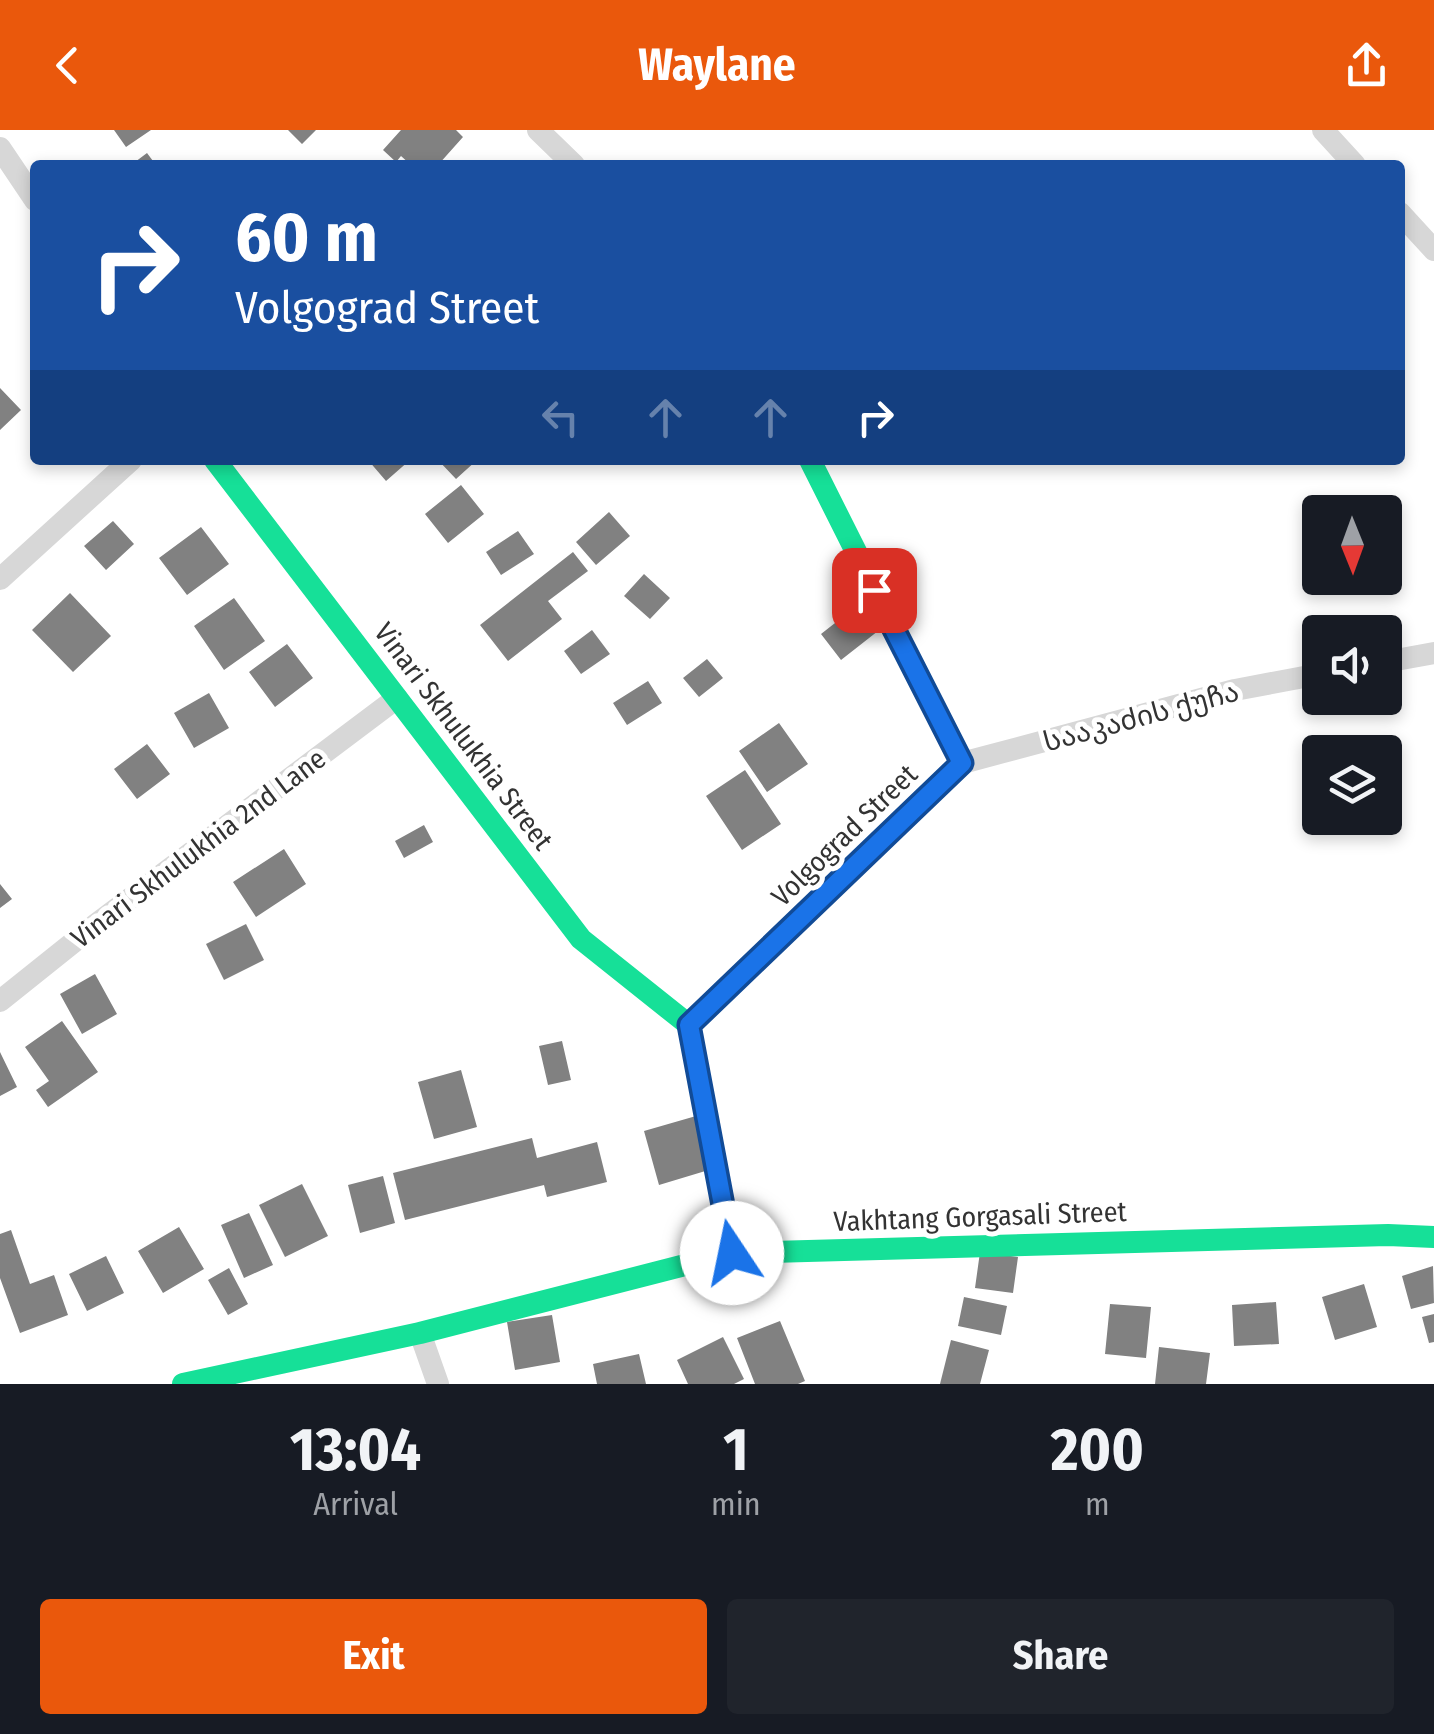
<!DOCTYPE html>
<html lang="en">
<head>
<meta charset="utf-8">
<style>
  body { margin:0; font-family:"Fira Sans Condensed","Noto Sans Georgian",sans-serif; background:#20242c; color:#f1f3f6; height:100vh; display:flex; flex-direction:column; font-size:38px; white-space:nowrap }
  * { box-sizing:border-box; margin:0 }
  p { font-size:32px; color:#9ea1a6 }
  .icon { flex:none; width:55px; height:55px; fill:none; stroke:currentColor; stroke-width:2; stroke-linecap:round; stroke-linejoin:round }
  .map { position:relative; height:1254px; overflow:hidden }
  .side { display:flex; flex-direction:column; background:#171b24; flex:1 }
  .side>* { flex:none }
  .top-card { position:absolute; left:30px; top:30px; width:1375px; height:305px; border-radius:10px; box-shadow:0 5px 15px #0003; background:#1a4fa0; color:#fff; overflow:hidden }
  .needle { width:65px; rotate:179deg }
  .fabs { position:absolute; left:1302px; top:365px; display:grid; gap:20px }
  .fabs a { display:grid; place-items:center; width:100px; height:100px; border-radius:10px; background:#171b24; box-shadow:0 5px 15px #0003; font-size:50px }
  .pin { position:absolute; display:grid; place-items:center; width:85px; height:85px; color:#fff; margin:-42px; border-radius:20px; box-shadow:0 5px 15px #0006 }
  .me { position:absolute; width:110px; margin:-55px; rotate:349deg; stroke-linejoin:round; filter:drop-shadow(0 0 8px #0008) }
  .turn { display:flex; align-items:center; gap:35px; height:210px; padding:0 40px; font-size:45px }
  .turn .icon { width:130px; height:130px; stroke-width:2.5 }
  .turn b { display:block; font-size:70px; line-height:85px }
  .lanes { display:flex; align-items:center; height:95px; padding:0 40px; background:#0003; justify-content:center; gap:50px; direction:ltr }
  .lanes .off { opacity:.35 }
  .eta { display:flex; justify-content:space-evenly; align-items:center; height:170px; text-align:center }
  .eta b { font-size:60px; font-weight:700; line-height:70px }
  .primary-button { display:flex; gap:20px; margin-top:auto; padding:20px 40px }
  .primary-button a { flex:1; height:115px; border-radius:10px; background:#ea580c; color:#fff; font-size:40px; font-weight:700; line-height:115px; text-align:center }
  .primary-button a+a { background:#20242c; color:#f1f3f6 }
  header { display:flex; justify-content:space-between; align-items:center; height:130px; padding:0 40px; background:#ea580c; color:#fff; font-size:45px; font-weight:700 }
  .map>svg:first-child { display:block }
  .building { fill:#818181 }
  .lines { fill:none; stroke-linecap:round; stroke-linejoin:round }
  .street { stroke:#d7d7d7; stroke-width:22 }
  .fast { stroke:#16e098; stroke-width:22 }
  .route-casing { stroke:#114b97; stroke-width:25 }
  .route { stroke:#1a73e8; stroke-width:18 }
  .labels { text-anchor:middle; stroke-width:10; stroke-linejoin:round; paint-order:stroke }
  .street-label { font-size:28px; fill:#333; stroke:#fff }
</style>
</head>
<body>
<header><svg class="icon" aria-label="back" viewBox="0 0 24 24"><path d="M15 5l-7 7 7 7"/></svg>Waylane<svg class="icon" aria-label="share" viewBox="0 0 24 24"><path d="M12 15V3M7 8l5-5 5 5M5 13v7h14v-7"/></svg></header>
<div class="map">
<svg width="1434" height="1254" viewBox="0 0 1434 1254">
  <rect width="100%" height="100%" fill="#fff"/>
  <path class="building" d="M114,0H151L126,17Z
    M288,0H316L302,14Z
    M401,0H456L463,7L438,35H411L401,26L396,32L383,20Z
    M147,23L156,35H131Z
    M0,258L21,280L0,300Z
    M368,330H410L386,351Z
    M438,330H477L456,349Z
    M461,355L484,384L448,413L425,384Z
    M609,382L630,406L596,435L576,412Z
    M113,391L134,414L106,440L84,416Z
    M201,397L229,434L187,465L159,428Z
    M518,401L534,424L501,445L486,422Z
    M573,422L588,441L548,471L562,489L508,531L480,495Z
    M644,444L670,468L650,489L624,466Z
    M70,463L111,506L73,542L32,500Z
    M234,468L265,511L224,540L194,496Z
    M858,475L878,501L841,530L821,504Z
    M592,500L610,524L581,544L564,521Z
    M287,514L313,548L275,577L249,542Z
    M707,529L723,548L699,567L683,548Z
    M648,551L662,573L627,595L613,573Z
    M209,563L229,598L194,618L174,583Z
    M779,593L808,634L767,662L739,621Z
    M147,614L170,644L137,669L114,639Z
    M745,640L781,694L742,720L706,666Z
    M424,695L433,712L404,728L395,711Z
    M284,719L306,754L256,787L233,752Z
    M0,754L12,769L0,778Z
    M246,794L264,830L224,850L206,814Z
    M95,844L117,884L82,904L60,864Z
    M62,891L98,942L48,977L36,960L49,951L25,917Z
    M562,911L571,950L548,955L539,916Z
    M0,922L17,957L0,966Z
    M461,940L477,997L434,1009L418,952Z
    M696,986L712,1039L659,1055L644,1001Z
    M532,1008L537,1028L597,1012L607,1052L547,1067L544,1055L405,1090L393,1043Z
    M383,1046L395,1093L360,1103L348,1055Z
    M302,1054L328,1106L285,1127L259,1075Z
    M249,1083L273,1135L244,1148L221,1095Z
    M179,1097L204,1139L163,1163L138,1121Z
    M11,1100L30,1154L54,1145L68,1185L20,1203L0,1148V1104Z
    M980,1122L1018,1127L1013,1163L975,1158Z
    M106,1126L124,1163L87,1181L69,1144Z
    M1433,1136L1434,1173L1411,1179L1402,1146Z
    M229,1138L248,1174L228,1185L208,1150Z
    M1364,1154L1377,1197L1335,1210L1322,1167Z
    M964,1167L1007,1176L1001,1205L958,1196Z
    M1276,1172L1279,1214L1234,1216L1232,1175Z
    M1110,1174L1151,1177L1146,1228L1105,1224Z
    M1434,1184V1212L1429,1213L1422,1187Z
    M552,1185L560,1232L515,1240L507,1192Z
    M780,1191L805,1251L798,1254H755L737,1208Z
    M723,1207L744,1249L734,1254H688L677,1230Z
    M951,1210L989,1220L980,1254H940Z
    M1159,1217L1210,1223L1206,1254H1155Z
    M639,1224L646,1254H597L593,1234Z"/>
  <g class="lines">
    <path class="street" d="M538,0L574,35
      M1323,0L1355,35
      M0,18L35,70
      M1400,83L1434,120
      M0,449L131,330
      M1385,532L1434,523
      M962,633L1235,560L1320,544
      M0,871L95,795L397,568
      M420,1203L438,1254"/>
    <path class="fast" d="M215,330L581,809L689,895
      M732,1123L689,895L962,633L810,330
      M183,1254L420,1203L732,1123L1388,1105L1434,1107"/>
  </g>
  <g class="lines">
    <defs>
      <path id="route" d="M732,1123L689,895L962,633L874,460"/>
    </defs>
    <use href="#route" class="route-casing"/>
    <use href="#route" class="route"/>
  </g>
  <g class="labels">
    <g class="street-label">
      <text transform="translate(1141 586) rotate(-15)" y="10">სააკაძის ქუჩა</text>
      <text transform="translate(464 606) rotate(53)" y="10">Vinari Skhulukhia Street</text>
      <text transform="translate(844 705) rotate(-44)" y="10">Volgograd Street</text>
      <text transform="translate(198 718) rotate(-37)" y="10">Vinari Skhulukhia 2nd Lane</text>
      <text transform="translate(980 1086) rotate(-2)" y="10">Vakhtang Gorgasali Street</text>
    </g>
  </g>
</svg>
<div class="fabs">
<a><svg class="needle" viewBox="-14 -14 28 28"><path d="M0-13l5 13h-10z" fill="#e53935"/><path d="M0 13l5-13h-10z" fill="#9ea1a6"/></svg></a>
<a><svg class="icon" aria-label="sound" viewBox="0 0 24 24"><path d="M4 9h4l5-4v14l-5-4H4zM17 9q2 3 0 6"/></svg></a>
<a><svg class="icon" aria-label="layers" viewBox="0 0 24 24"><path d="M12 4l9 5-9 5-9-5zM3 14l9 5 9-5"/></svg></a>
</div>
<div class="pin" style="left:874px;top:460px;background:#d93025"><svg class="icon" aria-label="arrive" viewBox="0 0 24 24"><path d="M6 21V4h12l-3 4 3 4H6"/></svg></div>
<svg class="me" style="left:732px;top:1123px" viewBox="-20 -20 40 40"><circle r="19" fill="#fff"/><path d="M0-13L10 11 0 6-10 11z" fill="#1a73e8"/></svg>
<div class="top-card">
<div class="turn"><svg class="icon" aria-label="right" viewBox="0 0 24 24"><path d="M7 20v-9h11M14 6l5 5-5 5"/></svg><div><b>60 m</b>Volgograd Street</div></div>
<div class="lanes"><svg class="icon off" aria-label="left" viewBox="0 0 24 24"><path d="M17 20v-9H6M10 6l-5 5 5 5"/></svg><svg class="icon off" aria-label="ahead" viewBox="0 0 24 24"><path d="M12 20V5M6 11l6-6 6 6"/></svg><svg class="icon off" aria-label="ahead" viewBox="0 0 24 24"><path d="M12 20V5M6 11l6-6 6 6"/></svg><svg class="icon" aria-label="right" viewBox="0 0 24 24"><path d="M7 20v-9h11M14 6l5 5-5 5"/></svg></div>
</div>
</div>
<section class="side">
<div class="eta">
<div><b>13:04</b><p>Arrival</p></div>
<div><b>1</b><p>min</p></div>
<div><b>200</b><p>m</p></div>
</div>
<div class="primary-button"><a>Exit</a><a>Share</a></div>
</section>
</body>
</html>
